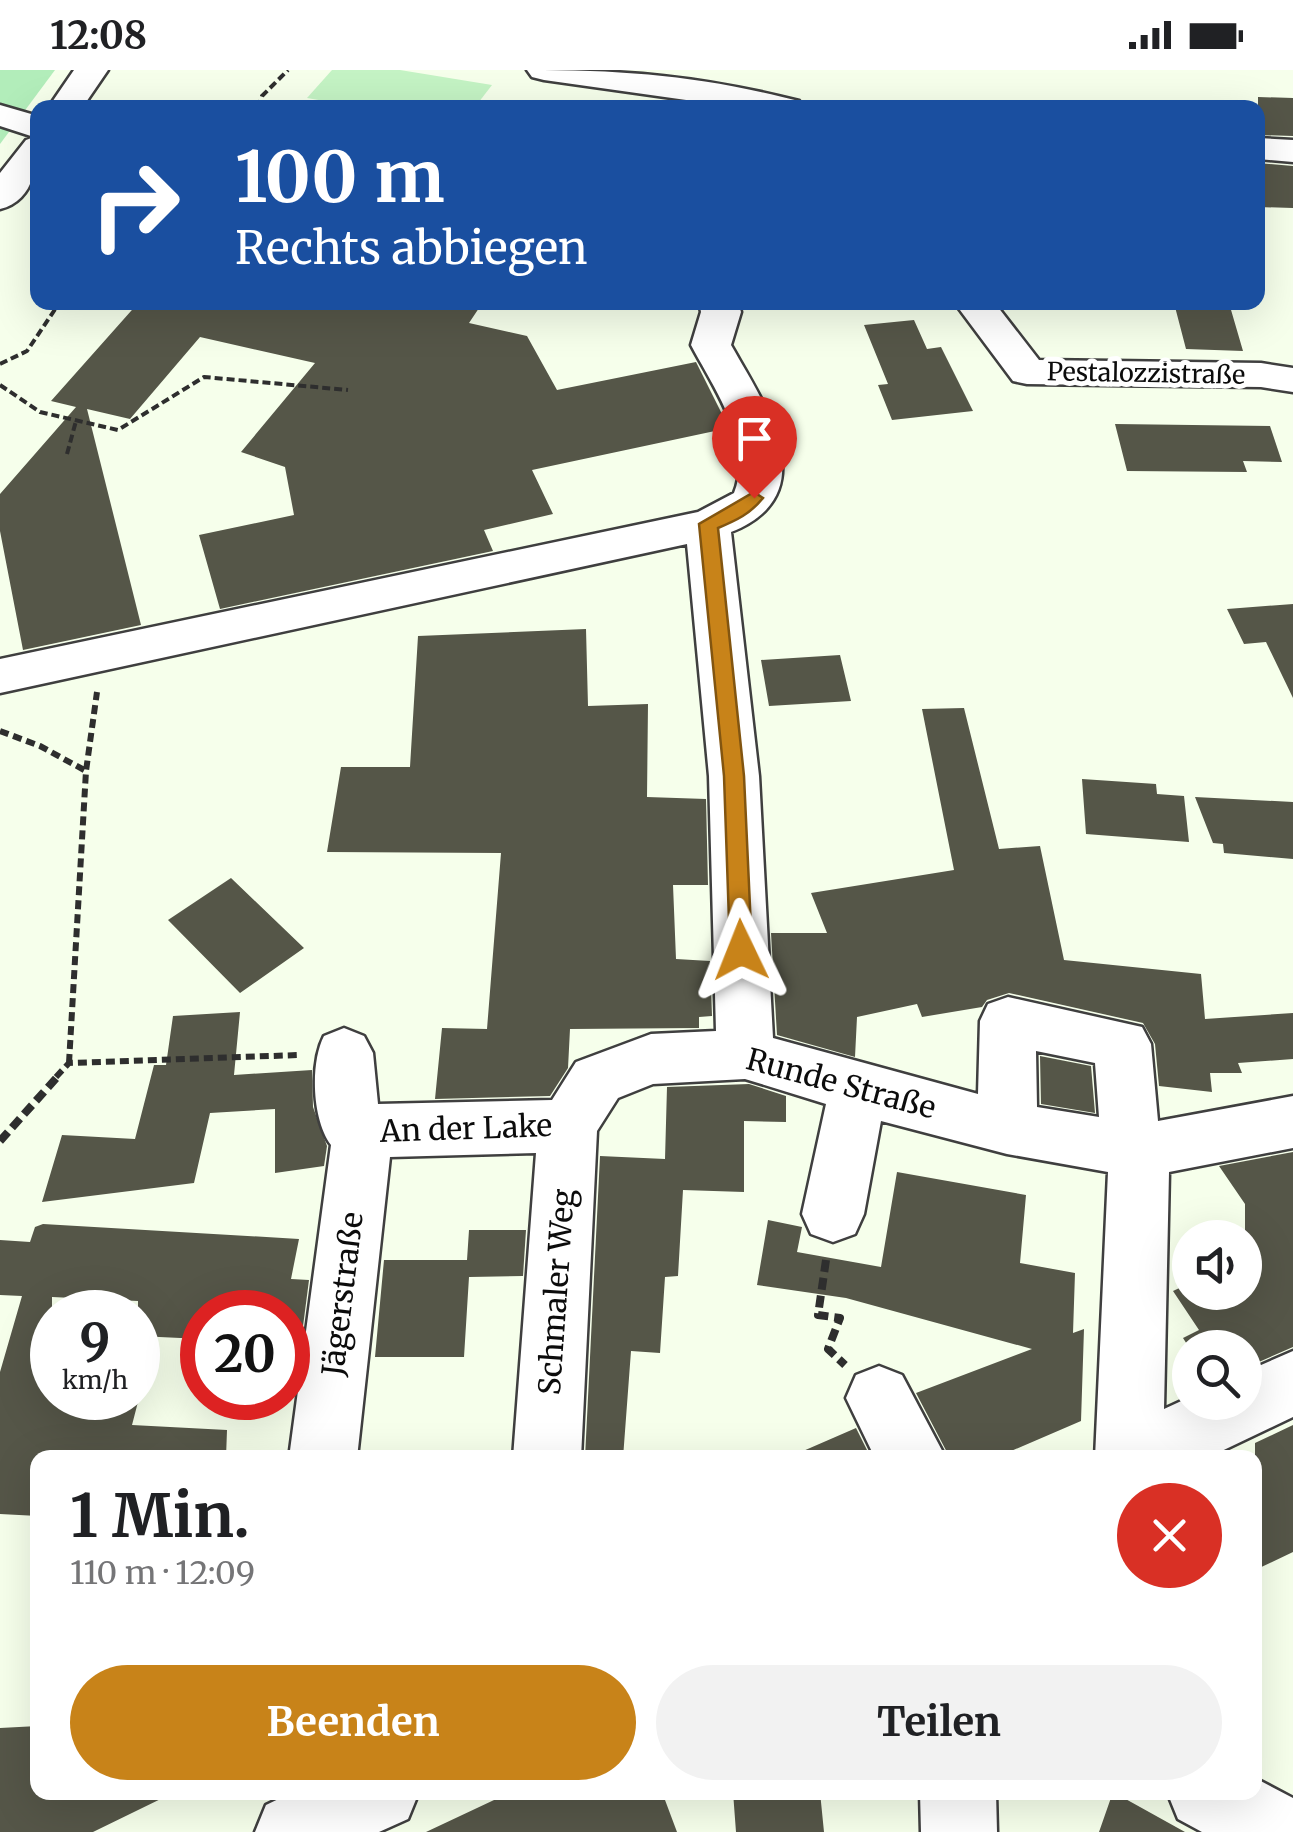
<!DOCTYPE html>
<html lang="de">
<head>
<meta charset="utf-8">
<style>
  body { margin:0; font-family:Merriweather,serif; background:#f2f2f2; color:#202124; height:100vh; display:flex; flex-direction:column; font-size:38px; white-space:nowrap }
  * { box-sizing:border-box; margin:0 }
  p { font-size:32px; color:#757577 }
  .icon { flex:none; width:55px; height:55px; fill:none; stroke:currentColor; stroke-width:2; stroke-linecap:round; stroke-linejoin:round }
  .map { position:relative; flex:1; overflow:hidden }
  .panel { position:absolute; left:30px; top:1380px; width:1232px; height:350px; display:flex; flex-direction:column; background:#fff; border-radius:20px; box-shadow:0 10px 40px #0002 }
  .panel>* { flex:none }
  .guide { position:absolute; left:30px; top:30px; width:1235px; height:210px; border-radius:20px; box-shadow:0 10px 40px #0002; background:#1a4fa0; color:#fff; overflow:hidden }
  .controls { position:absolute; left:1172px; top:1150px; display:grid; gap:20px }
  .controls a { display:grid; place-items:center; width:90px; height:90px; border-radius:50%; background:#fff; box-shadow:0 10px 40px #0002; font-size:50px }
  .speed { position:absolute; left:30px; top:1220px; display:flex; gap:20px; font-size:50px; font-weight:700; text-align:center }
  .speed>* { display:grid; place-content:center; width:130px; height:130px; border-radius:50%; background:#fff; box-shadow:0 10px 40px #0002; line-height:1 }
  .speed small { font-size:25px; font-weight:400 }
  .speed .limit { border:15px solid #d22; background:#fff; color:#111 }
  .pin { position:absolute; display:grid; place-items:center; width:85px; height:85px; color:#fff; margin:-102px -42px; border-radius:50% 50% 50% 0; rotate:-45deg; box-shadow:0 0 10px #0007 }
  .pin .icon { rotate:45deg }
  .me { position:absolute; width:110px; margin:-55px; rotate:358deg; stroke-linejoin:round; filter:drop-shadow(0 0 8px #0008) }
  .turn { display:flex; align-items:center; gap:35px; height:210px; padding:0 40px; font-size:45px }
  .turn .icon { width:130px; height:130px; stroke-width:2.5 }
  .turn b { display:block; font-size:70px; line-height:85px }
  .round { display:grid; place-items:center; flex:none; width:105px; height:105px; border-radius:52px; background:#f2f2f2 }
  .overview { display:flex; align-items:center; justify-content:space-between; height:170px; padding:0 40px }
  h1 { font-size:60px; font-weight:700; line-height:75px }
  .action { display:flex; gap:20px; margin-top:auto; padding:20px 40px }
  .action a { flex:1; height:115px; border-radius:60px; background:#c88319; color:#fff; font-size:40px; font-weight:700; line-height:115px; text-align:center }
  .action a+a { background:#f2f2f2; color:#202124 }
  .status { display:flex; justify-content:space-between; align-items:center; height:70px; padding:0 50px; background:#fff; direction:ltr }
  .status svg { height:28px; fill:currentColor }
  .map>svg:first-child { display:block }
  .green { fill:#b2edba }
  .pitch { fill:#c4f3c4 }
  .building { fill:#555648 }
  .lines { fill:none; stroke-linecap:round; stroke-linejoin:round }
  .minor-casing { stroke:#3f3f3f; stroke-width:5 }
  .path-far2 { stroke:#2e2e2e; stroke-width:4; stroke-dasharray:8 4; stroke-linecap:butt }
  .path-far1 { stroke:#2e2e2e; stroke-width:6; stroke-dasharray:9 5; stroke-linecap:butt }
  .path { stroke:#2e2e2e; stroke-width:8; stroke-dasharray:12 6; stroke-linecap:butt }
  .minor { fill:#fff; fill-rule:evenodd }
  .route { fill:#c88319; stroke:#825510; stroke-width:2.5 }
  .labels { text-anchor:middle; stroke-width:10; stroke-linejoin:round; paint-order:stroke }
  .far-street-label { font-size:25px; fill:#0c0c0c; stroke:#fff }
  .street-label { font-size:30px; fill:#0c0c0c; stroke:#fff }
</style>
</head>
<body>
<div class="status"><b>12:08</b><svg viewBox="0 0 49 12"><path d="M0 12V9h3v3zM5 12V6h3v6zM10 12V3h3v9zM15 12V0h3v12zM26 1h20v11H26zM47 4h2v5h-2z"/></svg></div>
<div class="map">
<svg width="1293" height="1762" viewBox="0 0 1293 1762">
  <rect width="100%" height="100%" fill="#f6ffeb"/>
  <path class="green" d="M0,0H55L0,74Z"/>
  <path class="pitch" d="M332,0H400L492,15L475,37H360L307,28Z"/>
  <path class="building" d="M1258,27L1293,28V66L1258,65Z
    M1258,93L1293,96V138L1258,137Z
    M139,232H483L469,253L527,266L557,320L696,292L729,358L532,400L553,444L484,460L493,481L220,539L199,465L294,445L285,397L241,382L315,293L200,267L130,349L87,339L141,555L23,580L0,461V424L76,337L51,331Z
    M1174,233H1229L1243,281L1186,279Z
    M914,250L927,279L941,277L973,341L892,350L878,315L888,314L864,255Z
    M1115,354L1270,356L1282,392L1243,391L1247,402L1127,401Z
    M1293,534V628L1266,572L1244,574L1227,539Z
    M586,559L588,636L648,634L647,727L706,729L708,815H673L676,889L710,891L712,946L699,947V958L570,959L568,998L550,1026L435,1029L442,958L487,959L501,783L327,782L341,697H410L418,566Z
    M840,585L851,631L769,636L761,590Z
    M964,638L999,779L1040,776L1064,890L1201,904L1205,949L1293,943V989L1238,993L1242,1003H1210L1212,1022L1159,1016L1155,974L1143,953L1009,923L987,930L982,937L922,947L917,934L857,947L855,987L777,965L771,863H827L811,823L954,800L922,639Z
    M1082,709L1156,714L1157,724L1184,726L1189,772L1086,764Z
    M1195,727L1293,732V789L1224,783L1223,774L1213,773Z
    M231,808L304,878L240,923L168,850Z
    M240,942L234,1005L312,1000L313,1037L327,1076L324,1096L275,1103V1039L210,1043L194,1113L42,1132L62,1065L135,1069L154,995H166L173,946Z
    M1040,986L1091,996L1095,1043L1041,1034Z
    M749,1014L786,1026V1052L744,1051V1122L683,1120L678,1206L665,1207L660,1283L631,1281L623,1388H585L600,1086L665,1089L667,1017Z
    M1293,1082V1277L1245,1298V1278L1190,1279L1183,1268L1199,1260L1173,1221L1190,1213V1222H1245V1134L1219,1096Z
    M897,1102L1026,1125L1020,1193L1075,1203L1073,1263L1084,1259L1081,1351L995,1388H950L916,1323L1032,1279L846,1228L757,1215L768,1150L802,1157L797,1182L881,1197Z
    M43,1154L299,1169L291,1209L309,1210L295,1318L288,1317V1242H202V1269L138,1266V1231L52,1227V1328H139L132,1355L227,1360L226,1388H38V1446L0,1444V1302L22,1226L0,1225V1170L30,1172L35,1157Z
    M469,1160H526L523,1206L469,1207L464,1287H375L384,1190H467Z
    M1293,1355V1482L1255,1500V1373Z
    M856,1358L871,1388H787Z
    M38,1656V1722H175L93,1762H0V1658Z
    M511,1722H662L677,1762H426Z
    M733,1722H820L824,1762H736Z
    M1113,1722L1185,1762H1099Z"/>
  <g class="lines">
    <defs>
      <path id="minor" d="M74,0H108L82,38H48Z
        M527,0C628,0 701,6 799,31L804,38H743L544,10L532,7Z
        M0,35L38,46C38,80 41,129 0,139V103L26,70L34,67L0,56Z
        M1258,68L1293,70V92L1258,89Z
        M699,232H738L741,242L731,275C765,335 827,424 731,462L759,706L773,968L978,1024L980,951L988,934L1008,927L1142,957L1151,974L1158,1051L1293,1026V1078L1169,1102L1164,1339L1190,1327V1332H1245V1302L1293,1281V1347L1207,1388H1095L1108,1102L1007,1084L881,1051L864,1144L855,1164L833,1172L811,1164L802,1144L826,1034L745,1009L653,1014L618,1028L597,1061L581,1388H513L536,1083L390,1087L357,1388H289L331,1075C312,1050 310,993 324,966L344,958L364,966L373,983L378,1034L552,1030L576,992L651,964L716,961L709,706L687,474L0,623V589L698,442L734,423C754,373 713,317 691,275L701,242ZM1036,981L1095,993L1099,1047L1037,1037Z
        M954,232H994L1039,290L1261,293L1293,298V322L1261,317L1027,314L1013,311Z
        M879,1296L902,1305L946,1388H875L846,1328L856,1305Z
        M1255,1708L1293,1728V1762H1202L1178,1749L1167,1722H1255Z
        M293,1722H419L408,1749L379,1762H255L266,1735Z
        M920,1722H996L997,1762H921Z"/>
    </defs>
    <use href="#minor" class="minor-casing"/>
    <path class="path-far2" d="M258,38L262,26L288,0
      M0,294L27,281L60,232
      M0,315L40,342L118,360L204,307L348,320
      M67,384L76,351"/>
    <path class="path-far1" d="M0,661L40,676L86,701
      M69,993L86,701L97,622
      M56,1007L69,993L299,985"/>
    <path class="path" d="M0,1071L59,1005
      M826,1190L818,1245L840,1248L828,1279L845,1295"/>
    <use href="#minor" class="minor"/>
  </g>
  <path class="route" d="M754,422L763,428C750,444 737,450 718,458L744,706L752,880L741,890L730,880L724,706L699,454Z"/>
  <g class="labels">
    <g class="far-street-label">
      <text transform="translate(1146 303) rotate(1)" y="9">Pestalozzistraße</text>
    </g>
    <g class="street-label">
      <text transform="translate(841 1014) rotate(15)" y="10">Runde Straße</text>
      <text transform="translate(466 1059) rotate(-2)" y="10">An der Lake</text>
      <text transform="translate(557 1222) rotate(-86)" y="10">Schmaler Weg</text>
      <text transform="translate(343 1224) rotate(-83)" y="10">Jägerstraße</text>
    </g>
  </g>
</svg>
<div class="controls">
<a><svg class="icon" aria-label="sound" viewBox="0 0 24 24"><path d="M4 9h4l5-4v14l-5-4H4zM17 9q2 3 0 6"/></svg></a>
<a><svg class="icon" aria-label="search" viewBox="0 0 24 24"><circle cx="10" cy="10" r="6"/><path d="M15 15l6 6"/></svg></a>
</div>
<div class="speed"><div>9<small>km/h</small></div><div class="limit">20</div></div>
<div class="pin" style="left:754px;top:428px;background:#d93025"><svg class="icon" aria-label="arrive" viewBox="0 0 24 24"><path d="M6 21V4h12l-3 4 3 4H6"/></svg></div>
<svg class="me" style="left:741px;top:880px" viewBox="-20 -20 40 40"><path d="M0-17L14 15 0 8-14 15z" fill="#c88319" stroke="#fff" stroke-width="4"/></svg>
<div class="guide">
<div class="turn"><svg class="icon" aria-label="right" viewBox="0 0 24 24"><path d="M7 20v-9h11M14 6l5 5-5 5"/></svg><div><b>100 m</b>Rechts abbiegen</div></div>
</div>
<section class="panel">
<div class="overview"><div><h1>1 Min.</h1><p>110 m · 12:09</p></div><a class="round" style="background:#d93025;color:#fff"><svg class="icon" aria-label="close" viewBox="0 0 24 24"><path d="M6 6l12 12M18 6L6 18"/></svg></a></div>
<div class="action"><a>Beenden</a><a>Teilen</a></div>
</section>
</div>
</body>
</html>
